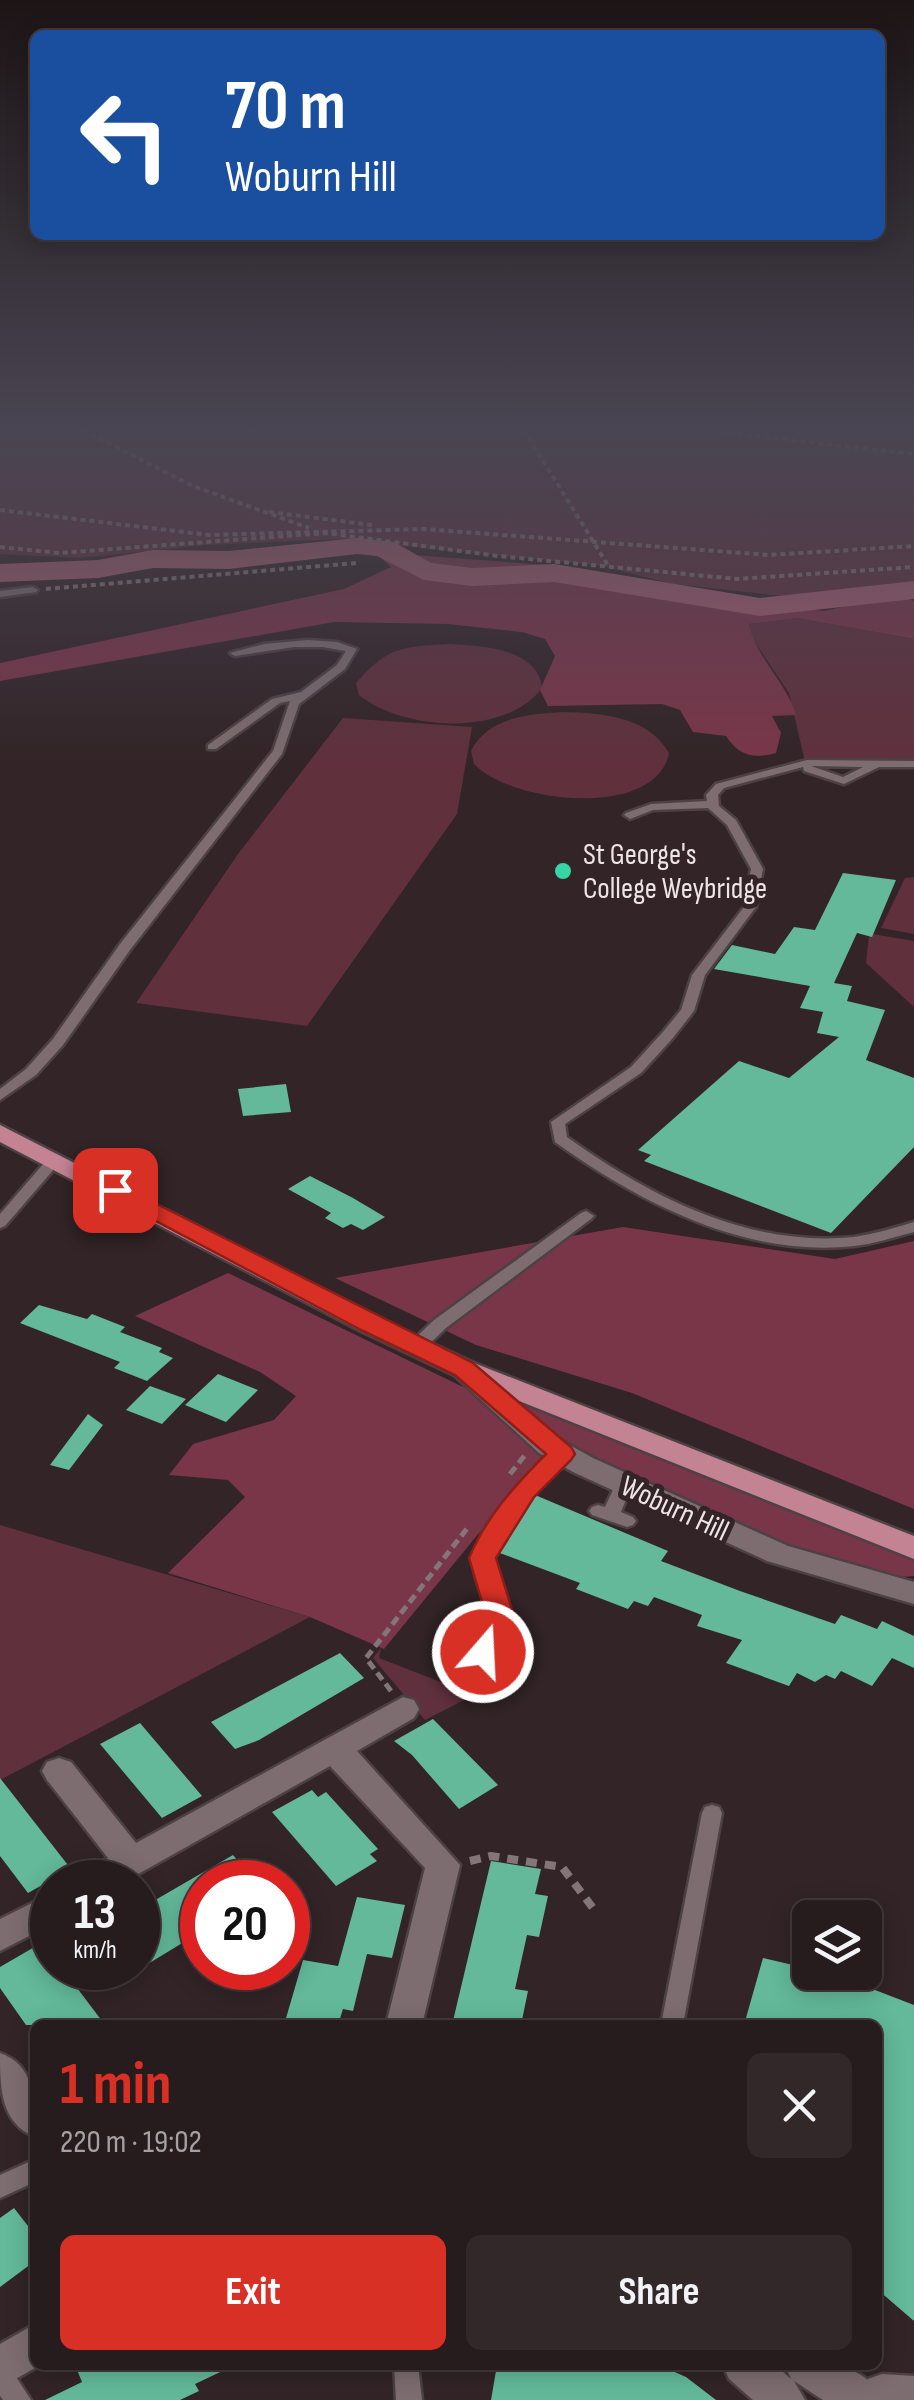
<!DOCTYPE html>
<html lang="en">
<head>
<meta charset="utf-8">
<style>
  body { margin:0; font-family:"Sofia Sans Condensed",sans-serif; background:#32282a; color:#f1f3f6; height:100vh; display:flex; flex-direction:column; font-size:38px; white-space:nowrap }
  * { box-sizing:border-box; margin:0 }
  p { font-size:32px; color:#a4a1a4 }
  .icon { flex:none; width:55px; height:55px; fill:none; stroke:currentColor; stroke-width:2; stroke-linecap:round; stroke-linejoin:round }
  .map { position:relative; flex:1; overflow:hidden }
  .side { position:absolute; left:30px; top:2020px; width:852px; height:350px; display:flex; flex-direction:column; background:#261b1d; border-radius:15px; box-shadow:0 5px 25px #0003,0 0 0 2px #42393b }
  .side>* { flex:none }
  .banner { position:absolute; left:30px; top:30px; width:855px; height:210px; border-radius:15px; box-shadow:0 5px 25px #0003,0 0 0 2px #42393b; background:#1a4fa0; color:#fff; overflow:hidden }
  .fabs { position:absolute; left:792px; top:1900px; display:grid; gap:20px }
  .fabs a { display:grid; place-items:center; width:90px; height:90px; border-radius:15px; background:#261b1d; box-shadow:0 5px 25px #0003,0 0 0 2px #42393b; font-size:50px }
  .speed { position:absolute; left:30px; top:1860px; display:flex; gap:20px; font-size:50px; font-weight:700; text-align:center }
  .speed>* { display:grid; place-content:center; width:130px; height:130px; border-radius:50%; background:#261b1d; box-shadow:0 5px 25px #0003,0 0 0 2px #42393b; line-height:1 }
  .speed small { font-size:25px; font-weight:400 }
  .speed .limit { border:15px solid #d22; background:#fff; color:#111 }
  .pin { position:absolute; display:grid; place-items:center; width:85px; height:85px; color:#fff; margin:-42px; border-radius:20px; box-shadow:0 5px 15px #0006 }
  .me { position:absolute; width:110px; margin:-55px; rotate:19deg; stroke-linejoin:round; filter:drop-shadow(0 0 8px #0008) }
  .turn { display:flex; align-items:center; gap:35px; height:210px; padding:0 30px; font-size:45px }
  .turn .icon { width:130px; height:130px; stroke-width:2.5 }
  .turn b { display:block; font-size:70px; line-height:85px }
  .round { display:grid; place-items:center; flex:none; width:105px; height:105px; border-radius:15px; background:#32282a }
  .headline { display:flex; align-items:center; justify-content:space-between; height:170px; padding:0 30px }
  h1 { font-size:60px; font-weight:700; line-height:75px; color:#d93025 }
  .button { display:flex; gap:20px; margin-top:auto; padding:20px 30px }
  .button a { flex:1; height:115px; border-radius:15px; background:#d93025; color:#fff; font-size:40px; font-weight:700; line-height:115px; text-align:center }
  .button a+a { background:#32282a; color:#f1f3f6 }
  .map>svg:first-child { display:block }
  .green { fill:#60303d }
  .forest { fill:#7a3649 }
  .lines { fill:none; stroke-linecap:round; stroke-linejoin:round }
  .river { fill:#a75f71; fill-rule:evenodd }
  .building { fill:#63b99a }
  .lane-casing { stroke:#4c4144; stroke-width:5 }
  .street-casing { stroke:#4c4144; stroke-width:5 }
  .secondary-casing { stroke:#4c4144; stroke-width:5 }
  .primary-casing { stroke:#4c4144; stroke-width:5 }
  .path-far2 { stroke:#827679; stroke-width:4; stroke-dasharray:5 4; stroke-linecap:butt }
  .path-far1 { stroke:#827679; stroke-width:5; stroke-dasharray:9 5; stroke-linecap:butt }
  .path { stroke:#827679; stroke-width:8; stroke-dasharray:11 8; stroke-linecap:butt }
  .lane { fill:#7d6d70; fill-rule:evenodd }
  .street { fill:#7d6d70; fill-rule:evenodd }
  .secondary { fill:#7d6d70; fill-rule:evenodd }
  .primary { fill:#c48393; fill-rule:evenodd }
  .route { fill:#d93025; stroke:#8d1f18; stroke-width:2.5 }
  .poi-dot { fill:#37d4a6; stroke:#322427; stroke-width:4 }
  .labels { text-anchor:middle; stroke-width:10; stroke-linejoin:round; paint-order:stroke }
  .poi-label { font-size:30px; fill:#efe5e7; stroke:#322427; text-anchor:start }
  .street-label { font-size:30px; fill:#efe5e7; stroke:#322427 }
</style>
</head>
<body>
<div class="map">
<svg width="914" height="2400" viewBox="0 0 914 2400">
  <rect width="100%" height="100%" fill="#322427"/>
  <path class="green" d="M0,430H914V584L800,598L673,584L602,566L335,539L206,545L80,558L0,554Z
    M797,618L914,639V761L805,762L789,693L752,638L749,624Z
    M450,644C482,646 538,648 542,688C506,737 403,731 359,695L356,683C389,646 401,647 450,644Z
    M563,712C601,713 648,716 669,753C656,820 510,803 474,764L471,751C488,717 529,714 563,712Z
    M343,718L472,727L457,814L307,1026L136,1003L238,854Z
    M914,877V934L881,928L905,878Z
    M873,934L914,941V1007L866,963L869,936Z
    M0,1525L310,1617L0,1780Z
    M381,1648L379,1658L474,1695L425,1720L373,1658Z"/>
  <path class="forest" d="M374,552L572,567L649,588L824,611L896,595L914,601V639L797,618L749,624C755,656 786,682 796,715L772,716L781,733L776,753C754,759 739,756 726,736L693,732L680,710L662,704L548,706L540,690L555,656L545,639L522,632L448,624L334,622L0,681V663L344,589L391,567Z
    M623,1227L835,1259L914,1241V1509L632,1393L476,1345L335,1278Z
    M228,1273L461,1386L499,1400L571,1414L914,1553V1576L902,1577L777,1542L547,1450L384,1649L310,1617L168,1573L245,1497L228,1480L169,1475L193,1444L274,1420L296,1396L260,1372L135,1316Z"/>
  <g class="lines">
    <path class="river" d="M357,538L394,542L431,563L472,568L554,564L760,598L914,581V599L760,616L554,582L472,586L424,580L377,556L357,554L229,569L153,568L98,578L0,582V564L98,560L153,550L229,551Z"/>
  </g>
  <path class="building" d="M843,873L896,880L872,937L857,933L834,983L852,986L847,1001L885,1010L866,1060L914,1078V1147L831,1233L644,1161L651,1155L638,1150L739,1061L789,1078L839,1037L817,1033L823,1012L800,1008L810,986L714,969L732,945L775,954L794,927L815,930Z
    M286,1084L291,1112L243,1116L238,1089Z
    M310,1176L353,1198L385,1217L363,1230L351,1224L343,1228L325,1218L331,1213L288,1189Z
    M39,1305L87,1319L92,1314L125,1327L120,1332L162,1348L159,1352L173,1358L147,1381L114,1368L120,1362L20,1323Z
    M218,1374L258,1390L226,1422L185,1405Z
    M150,1386L186,1399L162,1424L126,1410Z
    M88,1414L103,1425L69,1470L50,1465Z
    M535,1495L668,1551L661,1561L740,1591L835,1624L841,1615L877,1629L882,1621L914,1636V1668L892,1658L872,1686L841,1671L835,1679L826,1675L815,1682L797,1673L789,1686L726,1663L742,1640L697,1626L702,1615L654,1597L648,1606L634,1601L628,1609L576,1589L580,1583L497,1552L511,1524Z
    M340,1653L364,1678L259,1740L235,1749L211,1722Z
    M433,1719L498,1785L459,1809L412,1755L394,1741Z
    M140,1723L202,1796L162,1818L100,1744Z
    M0,1778L71,1869L28,1893L0,1856Z
    M312,1790L318,1797L326,1792L378,1849L370,1854L377,1861L336,1886L272,1812Z
    M233,1855L256,1882H202V1931L138,1970V1910Z
    M491,1861L541,1869L535,1894L548,1896L539,1937L527,1935L515,1989L528,1991L521,2025H452Z
    M357,1897L405,1905L392,1958L367,1954L353,2011L343,2009L338,2025H284L303,1960L338,1966Z
    M43,1942L52,1955V1968H62L105,2025H26L0,1988V1967Z
    M763,1958L836,1975L914,2005V2321L878,2290V2025H744Z
    M14,2208L35,2235V2261L0,2287V2218Z
    M75,2365H235L195,2384L199,2391L180,2400H45L82,2382Z
    M497,2365H659L686,2377L716,2400H491Z"/>
  <g class="lines">
    <defs>
      <path id="lane" d="M33,587L38,590L36,592L0,597V591Z
        M308,640L337,642L357,649L345,669L299,704L282,754L130,950L63,1045L36,1075L0,1100V1089L26,1069L53,1039L120,944L273,751L290,701L280,703L216,749H208V745L272,699L301,692L337,665L346,651L323,647H294L235,656L230,653L264,644Z
        M807,760L914,761V767H879L844,784L804,771L803,767L724,788L718,795L719,806L736,820L763,869L756,907L705,975L694,1011L672,1039L641,1073L565,1124L567,1137C649,1196 749,1248 854,1237C874,1234 894,1228 914,1222V1232C894,1237 874,1244 854,1246C746,1258 640,1203 555,1142L551,1122L631,1067L662,1033L681,1010L692,975L744,907L751,869L727,825L708,808L653,810L630,819L624,815L626,813L651,804L707,801L706,795L716,784ZM811,766L863,767L843,777Z
        M56,1154L63,1158L61,1161L5,1226L0,1228V1214L51,1155Z
        M586,1211L594,1216L591,1219L446,1328L423,1350H411L409,1346L411,1342L434,1320L581,1213Z
        M562,1448L568,1450L571,1454L568,1458C543,1483 489,1528 492,1566C494,1585 505,1602 510,1619L490,1657L483,1659L476,1657L474,1652L492,1619C486,1601 475,1584 474,1566C471,1525 529,1476 556,1450Z
        M623,1479L629,1481L632,1485L621,1512L633,1517L636,1521L633,1525L627,1527L592,1515L589,1511L592,1507L598,1505L605,1507L617,1481Z
        M712,1805L719,1807L722,1813L683,2025H661L702,1813L705,1807Z
        M35,2159V2182L0,2198V2175Z
        M0,2363L9,2366L31,2400H3L0,2396Z
        M394,2365H418L422,2400H396Z"/>
      <path id="street" d="M464,1360L474,1363L559,1439L593,1458L788,1546L914,1582V1604L767,1561L573,1472L539,1453L454,1375L450,1369L454,1363Z
        M403,1697L414,1700L419,1709L414,1718L357,1751L460,1865L422,2025H386L425,1868L330,1766L124,1882H78L83,1872L108,1858L47,1780L42,1771L47,1762L59,1758L71,1762L136,1843Z
        M52,1893V1924L0,1951V1919Z
        M0,2053C37,2066 35,2104 35,2137C0,2123 0,2086 0,2053Z
        M35,2324V2365H40L0,2388V2344Z
        M723,2365H775L791,2379L785,2365C822,2365 865,2360 882,2400H823L794,2381L805,2400H753L729,2379Z"/>
      <path id="secondary" d="M882,2374L914,2376V2400H845L851,2385Z"/>
      <path id="primary" d="M0,1125L379,1319L474,1363L914,1536V1559L454,1375L361,1331L0,1142Z"/>
    </defs>
    <use href="#lane" class="lane-casing"/>
    <use href="#street" class="street-casing"/>
    <use href="#secondary" class="secondary-casing"/>
    <use href="#primary" class="primary-casing"/>
    <path class="path-far2" d="M83,430L193,486L309,528
      M214,430H292
      M524,430L609,567
      M702,430L914,454
      M0,510L209,535L424,529L769,555L914,546
      M269,512L372,525
      M0,547L59,553L326,533L498,556L737,579L914,567
      M46,589L356,563"/>
    <path class="path-far1" d="M510,1474L525,1455
      M391,1691L366,1658L469,1526"/>
    <path class="path" d="M470,1861L491,1856L562,1867L596,1912"/>
    <use href="#lane" class="lane"/>
    <use href="#street" class="street"/>
    <use href="#secondary" class="secondary"/>
    <use href="#primary" class="primary"/>
  </g>
  <linearGradient id="sky" x2="0" y2="1"><stop stop-color="#1c1415"/><stop offset="0.56" stop-color="#494552"/><stop offset="1" stop-color="#494552" stop-opacity="0"/></linearGradient>
  <rect width="914" height="766" fill="url(#sky)"/>
  <path class="route" d="M115,1183L473,1363L571,1447L575,1454L571,1460L534,1497L496,1558L515,1619L493,1659H473L468,1652L487,1619L469,1558C486,1517 515,1485 546,1454L455,1375L361,1330L107,1195V1185Z"/>
  <circle class="poi-dot" cx="563" cy="871" r="10"/>
  <g class="labels">
    <g class="poi-label">
      <text x="583" y="864">St George's<tspan x="583" dy="34">College Weybridge</tspan></text>
    </g>
    <g class="street-label">
      <text transform="translate(675 1508) rotate(25)" y="10">Woburn Hill</text>
    </g>
  </g>
</svg>
<div class="fabs">
<a><svg class="icon" aria-label="layers" viewBox="0 0 24 24"><path d="M12 4l9 5-9 5-9-5zM3 14l9 5 9-5"/></svg></a>
</div>
<div class="speed"><div>13<small>km/h</small></div><div class="limit">20</div></div>
<div class="pin" style="left:115px;top:1190px;background:#d93025"><svg class="icon" aria-label="arrive" viewBox="0 0 24 24"><path d="M6 21V4h12l-3 4 3 4H6"/></svg></div>
<svg class="me" style="left:483px;top:1652px" viewBox="-20 -20 40 40"><circle r="17" fill="#d93025" stroke="#fff" stroke-width="3"/><path d="M0-11L8 9 0 5-8 9z" fill="#fff"/></svg>
<div class="banner">
<div class="turn"><svg class="icon" aria-label="left" viewBox="0 0 24 24"><path d="M17 20v-9H6M10 6l-5 5 5 5"/></svg><div><b>70 m</b>Woburn Hill</div></div>
</div>
<section class="side">
<div class="headline"><div><h1>1 min</h1><p>220 m · 19:02</p></div><a class="round"><svg class="icon" aria-label="close" viewBox="0 0 24 24"><path d="M6 6l12 12M18 6L6 18"/></svg></a></div>
<div class="button"><a>Exit</a><a>Share</a></div>
</section>
</div>
</body>
</html>
